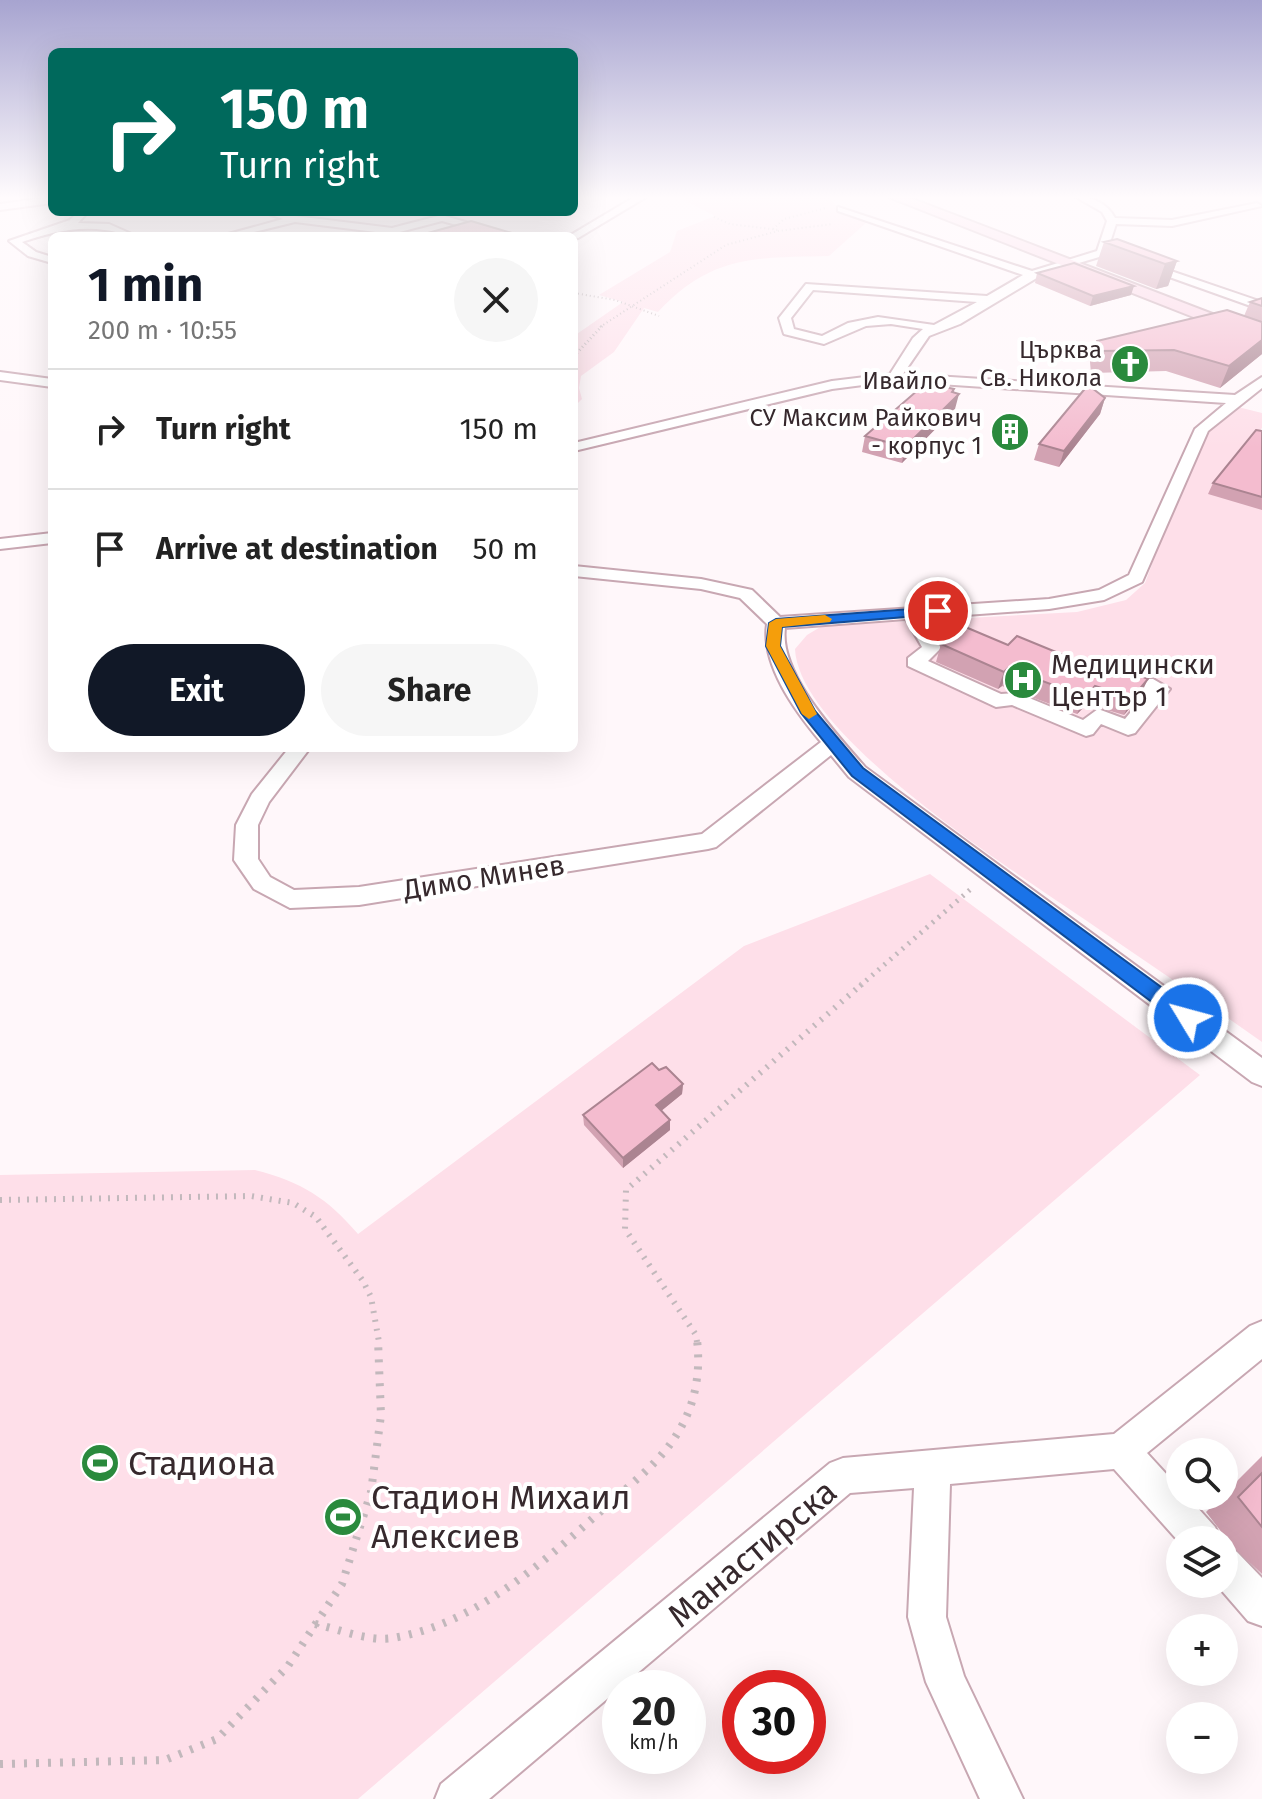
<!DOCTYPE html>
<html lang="en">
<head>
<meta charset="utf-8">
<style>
  body { margin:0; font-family:"Fira Sans",sans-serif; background:#f6f6f6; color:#222; height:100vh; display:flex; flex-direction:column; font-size:30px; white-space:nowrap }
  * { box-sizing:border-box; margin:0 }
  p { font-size:26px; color:#767676 }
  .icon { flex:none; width:44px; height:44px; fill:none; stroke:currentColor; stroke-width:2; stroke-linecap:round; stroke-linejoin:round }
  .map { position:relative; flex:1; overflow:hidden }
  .sheet { position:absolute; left:48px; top:232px; width:530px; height:520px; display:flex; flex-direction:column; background:#fff; border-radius:12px; box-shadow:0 8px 32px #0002 }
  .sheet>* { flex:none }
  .top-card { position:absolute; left:48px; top:48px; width:530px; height:168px; border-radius:12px; box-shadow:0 8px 32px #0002; background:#00695c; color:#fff; overflow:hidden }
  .tools { position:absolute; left:1166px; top:1438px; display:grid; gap:16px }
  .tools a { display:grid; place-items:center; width:72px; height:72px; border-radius:50%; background:#fff; box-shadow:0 8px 32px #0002; font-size:40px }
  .speed { position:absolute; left:602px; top:1670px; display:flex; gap:16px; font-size:40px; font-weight:700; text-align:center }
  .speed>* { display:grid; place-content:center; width:104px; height:104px; border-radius:50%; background:#fff; box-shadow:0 8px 32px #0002; line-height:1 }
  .speed small { font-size:20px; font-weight:400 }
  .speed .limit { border:12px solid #d22; background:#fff; color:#111 }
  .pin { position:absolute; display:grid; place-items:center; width:68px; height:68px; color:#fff; margin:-34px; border:4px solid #fff; border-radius:50%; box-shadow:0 2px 8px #0007 }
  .me { position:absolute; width:88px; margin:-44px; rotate:307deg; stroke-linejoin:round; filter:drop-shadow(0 0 6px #0008) }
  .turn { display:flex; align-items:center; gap:28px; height:168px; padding:0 40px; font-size:36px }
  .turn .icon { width:104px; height:104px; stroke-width:2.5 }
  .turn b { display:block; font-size:56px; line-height:68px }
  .round { display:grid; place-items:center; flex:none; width:84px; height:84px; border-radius:42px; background:#f6f6f6 }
  .headline { display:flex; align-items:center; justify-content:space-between; height:136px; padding:0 40px }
  h1 { font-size:48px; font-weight:700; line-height:60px; color:#111827 }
  .action { display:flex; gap:16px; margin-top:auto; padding:16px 40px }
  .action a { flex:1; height:92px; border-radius:48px; background:#111827; color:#fff; font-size:32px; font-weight:700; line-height:92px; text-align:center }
  .action a+a { background:#f6f6f6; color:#222 }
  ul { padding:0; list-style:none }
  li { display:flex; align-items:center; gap:24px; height:120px; padding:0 40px; border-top:2px solid #e0e0e0 }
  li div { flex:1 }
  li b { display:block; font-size:30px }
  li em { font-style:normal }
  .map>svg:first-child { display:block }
  .green { fill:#fedfe9 }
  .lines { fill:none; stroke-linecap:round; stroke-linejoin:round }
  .street-casing { stroke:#c8a7b2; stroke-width:4 }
  .secondary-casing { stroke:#c8a7b2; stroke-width:4 }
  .path-far4 { stroke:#c2b8bc; stroke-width:2; stroke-dasharray:1 3; stroke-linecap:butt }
  .path-far3 { stroke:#c2b8bc; stroke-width:3; stroke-dasharray:1 3; stroke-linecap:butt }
  .path-far2 { stroke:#c2b8bc; stroke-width:5; stroke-dasharray:2 6; stroke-linecap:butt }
  .path-far1 { stroke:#c2b8bc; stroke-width:6; stroke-dasharray:2 7; stroke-linecap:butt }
  .path { stroke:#c2b8bc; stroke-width:8; stroke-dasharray:3 9; stroke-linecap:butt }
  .street { fill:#fff; fill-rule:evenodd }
  .secondary { fill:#fbd4e4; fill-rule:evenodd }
  .wall { fill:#d2a2b2 }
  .shaded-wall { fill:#ab8491 }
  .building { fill:#f4bccf; stroke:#ab8491; stroke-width:2 }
  .route { fill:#1a73e8; stroke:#114b97; stroke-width:2 }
  .slow { fill:#f59e0b }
  .labels { text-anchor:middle; stroke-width:8; stroke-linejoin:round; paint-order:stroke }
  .far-poi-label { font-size:24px; fill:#36292d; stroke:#fff; text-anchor:end }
  .far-street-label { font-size:24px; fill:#36292d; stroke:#fff }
  .poi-label { font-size:28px; fill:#36292d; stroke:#fff; text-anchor:start }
  .street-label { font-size:28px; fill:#36292d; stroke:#fff }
  .near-poi-label { font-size:34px; fill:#36292d; stroke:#fff; text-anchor:start }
  .near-street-label { font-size:34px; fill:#36292d; stroke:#fff }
</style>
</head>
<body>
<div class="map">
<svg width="1262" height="1799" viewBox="0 0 1262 1799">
  <rect width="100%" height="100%" fill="#fff7fa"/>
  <path class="green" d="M688,196H828L841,210L868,221L829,256C756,258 712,254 658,312L644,308L614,352L581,376L579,388L582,399L574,407V336L623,302L599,295L670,252L677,231L715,216L684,200Z
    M1234,406L1262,413V428L1251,440L1262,443V1042C1204,1001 1145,961 1087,921C1017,873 799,736 795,649L807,635L822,626L1077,612L1126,600L1145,583L1202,429Z
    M930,874L1200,1075L358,1799H0V1175L255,1170C302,1182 327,1198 358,1234L744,946Z"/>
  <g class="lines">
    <defs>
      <path id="street" d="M636,196H648L578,238L569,236Z
        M1074,196C1091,196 1107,203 1115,218L1172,220L1257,203L1262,206L1172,226L1116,224L1106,255L1045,273L960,324L929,336L903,374L1235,395L1262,377V388L1208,431L1142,582L1104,600L1049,609L924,618L941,648L928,661L1001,694L1017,693L1083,720L1098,709L1125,719L1148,691L1136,683L1139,679H1153L1170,689L1135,733L1128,735L1101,724L1093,734L1086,736L1012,705L996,707L908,666V658L922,647L906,619L785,628C779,674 836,733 865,767L1262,1058V1086L1252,1082L849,777L831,755L716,847L708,849L359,905L290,908L254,889L234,860L236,825L252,794L289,748H310L269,802L258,825V859L270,877L294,890L359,887L702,834L821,742C795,711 761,665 767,624L740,598L701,589L574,576V566L701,579L752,590L780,617L1049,599L1099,590L1129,575L1195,429L1226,403L894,381L832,389L574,451V443L832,381L890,374L913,338L923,329L891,324L866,326L824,344L784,334L779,318L806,284L987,296L1023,275L838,211V207L1032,271L1097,251L1107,221L1102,212ZM813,290L977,302L934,325L878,317L848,323L822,336L794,329L791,318Z
        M52,197V203L0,210V204Z
        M78,212H88L78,223L109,224L136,236C124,236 116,231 105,230C75,226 50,233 22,242L36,252L52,257V263L28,256L9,241L70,220Z
        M263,212L392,228L442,215L512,236H496L442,221L392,234L295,222L238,236H221L283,219Z
        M1165,269L1262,302V310L1161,274Z
        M0,372L52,379V387L0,380Z
        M52,533V543L0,549V539Z
        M1262,1321V1359L1147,1453L1180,1489V1496H1187L1215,1527L1221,1540H1180V1543L1114,1469L950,1484L946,1617L964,1676L1023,1799H980L926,1682L908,1617L914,1488L850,1493L489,1799H435L441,1784L830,1463L843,1458L1114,1434L1250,1326Z
        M1224,1546L1237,1552L1262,1578V1626L1248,1621L1216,1584H1224Z"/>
      <path id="secondary" d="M886,196H905L1262,333V344Z"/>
    </defs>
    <use href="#street" class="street-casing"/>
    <use href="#secondary" class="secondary-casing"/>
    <path class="path-far4" d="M714,217L730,224L779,230
      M773,229L784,219L826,208
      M574,293L615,300L659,316
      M600,327L726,245L778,231L833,224"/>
    <path class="path-far3" d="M574,356L603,325"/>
    <path class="path-far2" d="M860,986L972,888"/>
    <path class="path-far1" d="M0,1200L251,1196L293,1203L316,1217L363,1281L371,1297L379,1342
      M697,1342L696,1335L625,1229L626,1190L862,984"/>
    <path class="path" d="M315,1624C339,1629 368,1642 393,1638C477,1624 548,1558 609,1504C633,1482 660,1462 677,1434C695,1406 701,1373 697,1340
      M0,1764L165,1760L217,1739L288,1666L342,1584L371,1492L381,1415L378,1340"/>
    <use href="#street" class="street"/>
    <use href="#secondary" class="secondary"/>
  </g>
  <path class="wall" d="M1104,242L1177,261L1168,286L1156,289L1096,266Z
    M1037,273L1131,295L1090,306L1035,283Z
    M1262,298V354L1220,388L1166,371L1091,373L1090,362L1097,341L1244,316L1250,302Z
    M954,389L955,409L902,463L862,452L865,436Z
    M1105,398L1100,414L1059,467L1034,460L1039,444Z
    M1262,431V510L1208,494L1213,483Z
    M941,644L1140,696L1124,715L1087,704L1077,714L1002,686L998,689L936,662Z
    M659,1070L683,1084L682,1094L661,1111L670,1120V1130L623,1168L584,1125L583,1115Z
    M1262,1456V1574L1233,1547L1206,1512L1222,1496H1224V1494Z"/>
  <path class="shaded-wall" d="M1177,261L1168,286L1156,289L1165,264Z
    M1134,286L1131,295L1090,306L1093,296Z
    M1262,340V354L1220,388L1229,366Z
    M954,389L952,401L959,394L955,409L902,463L905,447Z
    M1105,398L1100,414L1059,467L1064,451Z
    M1008,668L1002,686L998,689L1004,672Z
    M1148,679L1140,696L1124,715L1132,698Z
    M1095,686L1087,704L1077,714L1085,697Z
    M683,1084L682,1094L655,1116L656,1105Z
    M670,1120V1130L623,1168V1158Z"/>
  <path class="building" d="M471,221L522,236H417Z
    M1117,239L1177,261L1165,264L1104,242Z
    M1074,263L1134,286L1093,296L1037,273Z
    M1262,298V306L1250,302Z
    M1227,310L1262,322V340L1229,366L1174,350L1098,351L1097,341Z
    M926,383L954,389L952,392L959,394L905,447L865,436Z
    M1088,385L1105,398L1064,451L1039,444Z
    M1256,430L1262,431V497L1213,483Z
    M963,626L1008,645L1017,636L1090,666L1098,658L1148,679L1132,698L1095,686L1085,697L1008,668L1004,672L941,644Z
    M652,1063L659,1070L666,1067L683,1084L656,1105L670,1120L623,1158L583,1115Z
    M1262,1473V1527L1238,1497Z"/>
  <linearGradient id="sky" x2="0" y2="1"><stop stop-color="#a7a4d0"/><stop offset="0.44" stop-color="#fffbfd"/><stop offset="1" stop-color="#fffbfd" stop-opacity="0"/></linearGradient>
  <rect width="1262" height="448" fill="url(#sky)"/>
  <path class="route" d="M938,607L945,611L943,614L782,627L780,646L815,711L863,768L1195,1012L1198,1018L1195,1024H1181L852,776L801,713L766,646L769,623L776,619Z"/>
  <path class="slow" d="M825,615L832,619L830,622L782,627L780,646L817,714L809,719L802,714L766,646L769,623L776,619Z"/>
  <defs>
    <symbol id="church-disc" viewBox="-11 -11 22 22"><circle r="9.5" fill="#2a8a3d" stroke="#fff"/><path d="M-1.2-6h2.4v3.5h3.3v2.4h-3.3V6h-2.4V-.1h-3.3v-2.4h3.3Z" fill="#fff"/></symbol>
    <symbol id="building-disc" viewBox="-11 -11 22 22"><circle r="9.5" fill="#2a8a3d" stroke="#fff"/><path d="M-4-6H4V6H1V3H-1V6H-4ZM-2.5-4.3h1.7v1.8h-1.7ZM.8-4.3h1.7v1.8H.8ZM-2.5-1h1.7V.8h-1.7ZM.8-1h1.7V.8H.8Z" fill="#fff"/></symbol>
    <symbol id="hospital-disc" viewBox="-11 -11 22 22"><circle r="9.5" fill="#2a8a3d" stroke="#fff"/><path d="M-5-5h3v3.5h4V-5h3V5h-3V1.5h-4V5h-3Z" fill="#fff"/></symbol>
    <symbol id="stadium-disc" viewBox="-11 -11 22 22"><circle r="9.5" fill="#2a8a3d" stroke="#fff"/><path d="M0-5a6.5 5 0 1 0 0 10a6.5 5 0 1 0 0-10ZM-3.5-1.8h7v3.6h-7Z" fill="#fff"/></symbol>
  </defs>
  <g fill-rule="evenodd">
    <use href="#church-disc" x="1108" y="342" width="44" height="44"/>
    <use href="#building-disc" x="988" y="410" width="44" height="44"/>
    <use href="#hospital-disc" x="1001" y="658" width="44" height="44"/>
    <use href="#stadium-disc" x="78" y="1441" width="44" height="44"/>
    <use href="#stadium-disc" x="321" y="1495" width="44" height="44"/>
  </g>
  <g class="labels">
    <g class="far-poi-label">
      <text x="1102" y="358">Църква<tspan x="1102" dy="28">Св. Никола</tspan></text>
      <text x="982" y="426">СУ Максим Райкович<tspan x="982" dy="28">- корпус 1</tspan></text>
    </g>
    <g class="far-street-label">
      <text x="905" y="389">Ивайло</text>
    </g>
    <g class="poi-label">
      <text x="1051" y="674">Медицински<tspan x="1051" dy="32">Център 1</tspan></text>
    </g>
    <g class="street-label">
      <text transform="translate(484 877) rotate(-9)" y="10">Димо Минев</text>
    </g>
    <g class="near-poi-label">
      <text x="128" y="1475">Стадиона</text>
      <text x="371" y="1509">Стадион Михаил<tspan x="371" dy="39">Алексиев</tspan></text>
    </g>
    <g class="near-street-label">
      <text transform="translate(752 1553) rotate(-40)" y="12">Манастирска</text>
    </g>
  </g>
</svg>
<div class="tools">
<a><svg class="icon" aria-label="search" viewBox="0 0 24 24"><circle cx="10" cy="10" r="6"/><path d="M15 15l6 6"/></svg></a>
<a><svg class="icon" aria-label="layers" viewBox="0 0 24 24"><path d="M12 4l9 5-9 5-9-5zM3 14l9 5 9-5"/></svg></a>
<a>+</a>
<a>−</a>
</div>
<div class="speed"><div>20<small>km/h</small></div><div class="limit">30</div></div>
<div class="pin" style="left:938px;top:611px;background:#d93025"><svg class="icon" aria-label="arrive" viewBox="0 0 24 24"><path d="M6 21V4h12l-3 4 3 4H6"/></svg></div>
<svg class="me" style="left:1188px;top:1018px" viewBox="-20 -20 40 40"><circle r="17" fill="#1a73e8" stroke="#fff" stroke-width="3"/><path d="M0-11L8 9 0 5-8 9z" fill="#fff"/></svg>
<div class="top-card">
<div class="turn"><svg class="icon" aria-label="right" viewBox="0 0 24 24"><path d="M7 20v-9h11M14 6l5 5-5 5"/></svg><div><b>150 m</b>Turn right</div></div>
</div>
<section class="sheet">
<div class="headline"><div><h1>1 min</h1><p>200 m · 10:55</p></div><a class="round"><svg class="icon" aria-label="close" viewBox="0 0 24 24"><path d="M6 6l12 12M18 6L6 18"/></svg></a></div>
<ul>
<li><svg class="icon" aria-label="right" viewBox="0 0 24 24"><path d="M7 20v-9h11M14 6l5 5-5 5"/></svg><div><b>Turn right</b></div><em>150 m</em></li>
<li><svg class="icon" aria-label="arrive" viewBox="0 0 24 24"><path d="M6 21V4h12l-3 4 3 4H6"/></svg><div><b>Arrive at destination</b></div><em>50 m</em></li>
</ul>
<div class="action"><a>Exit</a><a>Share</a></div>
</section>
</div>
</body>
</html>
